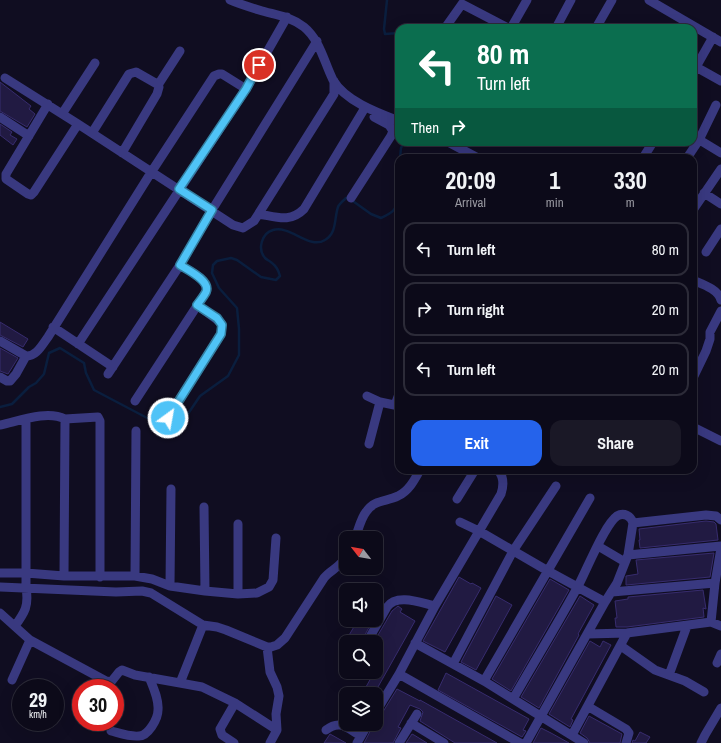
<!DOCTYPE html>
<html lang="en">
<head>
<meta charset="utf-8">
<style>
  body { margin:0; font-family:"Archivo Narrow",sans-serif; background:#1a1826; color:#f1f3f6; height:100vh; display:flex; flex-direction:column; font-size:15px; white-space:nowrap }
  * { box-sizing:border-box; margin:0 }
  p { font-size:13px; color:#9a9aa2 }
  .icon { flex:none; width:22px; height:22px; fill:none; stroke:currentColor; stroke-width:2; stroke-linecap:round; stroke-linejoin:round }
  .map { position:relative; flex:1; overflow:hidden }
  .sheet { position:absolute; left:395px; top:154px; width:302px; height:320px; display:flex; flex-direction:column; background:#0c0a19; border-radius:12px; box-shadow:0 4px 16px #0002,0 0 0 1px #2c2b38 }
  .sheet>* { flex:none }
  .banner { position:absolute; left:395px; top:24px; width:302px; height:122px; border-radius:12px; box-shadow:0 4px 16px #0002,0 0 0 1px #2c2b38; background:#0b6e4f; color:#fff; overflow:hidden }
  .needle { width:26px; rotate:301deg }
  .fabs { position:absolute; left:339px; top:531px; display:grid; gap:8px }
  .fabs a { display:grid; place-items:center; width:44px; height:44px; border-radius:8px; background:#0c0a19; box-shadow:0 4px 16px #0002,0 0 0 1px #2c2b38; font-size:20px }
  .speed { position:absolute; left:12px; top:679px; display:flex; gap:8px; font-size:20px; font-weight:700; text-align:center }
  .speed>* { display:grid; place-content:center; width:52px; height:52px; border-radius:50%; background:#0c0a19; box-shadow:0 4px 16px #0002,0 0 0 1px #2c2b38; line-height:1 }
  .speed small { font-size:10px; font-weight:400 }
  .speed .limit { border:6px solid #d22; background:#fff; color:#111 }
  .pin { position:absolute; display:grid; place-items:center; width:34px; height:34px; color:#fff; margin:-17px; border:2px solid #fff; border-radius:50%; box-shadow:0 1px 4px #0007 }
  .me { position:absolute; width:44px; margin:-22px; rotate:32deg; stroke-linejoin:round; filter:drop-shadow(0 0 3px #0008) }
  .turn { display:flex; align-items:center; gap:14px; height:84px; padding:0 16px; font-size:18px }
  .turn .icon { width:52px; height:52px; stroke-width:2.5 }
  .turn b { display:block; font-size:28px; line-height:34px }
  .then { display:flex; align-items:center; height:38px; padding:0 16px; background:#0003; gap:8px; font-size:15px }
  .eta { display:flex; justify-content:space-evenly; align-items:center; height:68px; text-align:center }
  .eta b { font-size:24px; font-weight:700; line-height:28px }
  .primary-button { display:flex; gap:8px; margin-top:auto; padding:8px 16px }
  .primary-button a { flex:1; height:46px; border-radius:12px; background:#2563eb; color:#fff; font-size:16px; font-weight:700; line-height:46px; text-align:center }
  .primary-button a+a { background:#1a1826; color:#f1f3f6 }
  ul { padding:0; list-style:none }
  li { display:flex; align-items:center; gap:12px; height:54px; margin:0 8px 6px; padding:0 8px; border:2px solid #2c2b38; border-radius:12px }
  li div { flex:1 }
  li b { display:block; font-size:15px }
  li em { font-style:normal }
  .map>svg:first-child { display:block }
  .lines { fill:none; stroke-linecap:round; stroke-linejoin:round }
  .stream { stroke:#0a1e3e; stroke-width:2.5 }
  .building { fill:#211a42; stroke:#372c6e }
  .minor { stroke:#393980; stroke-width:9 }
  .route-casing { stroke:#337fa1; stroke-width:10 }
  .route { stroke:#4fc3f7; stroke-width:7 }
</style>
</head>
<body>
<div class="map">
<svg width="721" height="743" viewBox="0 0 721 743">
  <rect width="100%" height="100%" fill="#100d21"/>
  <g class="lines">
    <path class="stream" d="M387,0L384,29L385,34L399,33
      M400,158L401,148L404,142
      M0,407L12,404L29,387L36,383L44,374L49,353L60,348L84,363L86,373L94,390L170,430H177L200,396L228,376L239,355V329L237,308L219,288L212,273L213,265L217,261L231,258L237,260L261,277L276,280L280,276C279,272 276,266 272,263C270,261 267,260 265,258C257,249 262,233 273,230C291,225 309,250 325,240C337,233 334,219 338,207C339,204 343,201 346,198L350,199L371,214L381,218C394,212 396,210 399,196"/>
  </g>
  <path class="building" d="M0,82L31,106L29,109L35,114L27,127L0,111Z
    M0,124L12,132L10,135L17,139L13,145L0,135Z
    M0,322L28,339L23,347L0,335Z
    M0,348L18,358L8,374L0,371Z
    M706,521L714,522L716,524L718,540L640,548L639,540H640L639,529Z
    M714,553L710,577L626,585V576L638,574L636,560Z
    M459,577L471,584L472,583L481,588L445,652L423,641Z
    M550,579L569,590L511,691L492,679Z
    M703,590L706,609L703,608L704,617L627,627H616L615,618H617L615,601L628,599V597Z
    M496,596L512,605L476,670L461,662Z
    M580,596L594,605L578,634L579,635L539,708L521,697Z
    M398,606L402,609L400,612L415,621L374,694H362L371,678L361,672H376V642H374L392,611Z
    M358,620H373L361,642H345Z
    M590,641L600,647L603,641L611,645L571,719L573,720L570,727L549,714Z
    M446,673L529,719L523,730L526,731L522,737L438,690Z
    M397,689L420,701V700L497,743H455L420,721L423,712L420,709L410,705L398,727L401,728L393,743H364L374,724H376L377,718L381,715Z
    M589,716L622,734L620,743H590L587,738L580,733Z
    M541,728L551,733L569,743H533Z
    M640,732L650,737L646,743H632L633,740L635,741Z
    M330,734L346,743H324Z
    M412,734L414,735L427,743H406Z"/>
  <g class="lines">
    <path class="minor" d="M230,0C239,4 249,7 259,10C275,15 290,16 304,27C320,40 324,62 333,80C345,101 378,113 399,121
      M649,0L721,42
      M445,28L462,4L508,28
      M511,28L527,0
      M556,28L571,0
      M596,28L612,0
      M693,65L696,67L713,37
      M693,72L696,67L721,81
      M5,78L78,124L233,225L243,228L254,221L334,94V81
      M158,85L180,51
      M48,104L6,174V179L28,194L31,195L34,192L78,124
      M62,114L95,63
      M0,117L29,136
      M92,133L129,74L136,72L157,84L159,87L157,94L122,153
      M693,136L721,153
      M448,142L478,158
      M643,158L653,142
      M687,158L699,140L716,105
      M704,193L721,204
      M351,198L391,136L393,131L389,125L374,117
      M693,210L721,169
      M259,214C277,217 290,223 304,209L363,111
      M706,252L721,229
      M693,280C702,284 718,289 721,300
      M53,327L113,367
      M0,341L26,356
      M78,344L246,89L287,17
      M108,374L180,265L212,210L317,41
      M0,377L7,381H10L16,374L26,356C36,357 42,345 48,337L152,171L214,76L219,74H222L246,89
      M693,378L706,351L710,339V332L721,311
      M367,396L380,402
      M135,401L206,292C209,279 189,271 180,265
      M395,405L399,394
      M168,418L221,334L222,325L220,322L197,305
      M0,425C19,421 47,410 65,419
      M693,427L721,441
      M369,444L380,402L399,406
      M457,499L475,470
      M204,507L205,591
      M460,522L479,531L548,571L605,602
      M633,523L706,515L716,516L721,520
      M355,538C358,531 361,518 366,512C375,499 386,502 398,496C409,491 415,479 420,470
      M598,546L625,562
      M628,555L721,546
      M0,573H26L64,576H135L152,579L170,586L205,591L238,594L257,593L269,587L273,580L276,538
      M64,576L65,419L98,417L100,421V577
      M135,576L136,431
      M170,586L171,489
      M0,587L116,592L142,591L151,593L203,625L217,627L226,630L267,647H271L277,645L285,638L324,578C330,570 341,567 346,556
      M612,592L715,583
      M238,594V524
      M0,613L30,640L106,681L111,682L119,672L122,670L135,675L180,683
      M711,622L715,583L721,548
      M203,625L180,683L202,687L235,703L277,730
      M15,626C25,612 29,606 26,588V419
      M587,634L627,633L711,622L721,626
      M367,642L387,607C397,593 421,603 435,606
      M415,643L484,681L584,743
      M621,646L655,670L685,681L704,692
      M267,647L270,672L277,687L279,696L276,714L277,730L270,743
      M717,663L721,654
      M453,664L513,551L556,486
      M399,674L520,743
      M669,675L687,626
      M12,680L30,640
      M484,681L590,498
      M513,699C534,662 557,625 577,588C586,572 604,525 617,516C624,512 631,516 633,523L628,555L617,583L605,602L526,743
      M589,707L626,729L629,733L626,743
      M376,712L399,674L435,606L501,494C504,485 504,477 498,470
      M411,723L444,743
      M326,730C340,719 347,728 361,736
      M111,731C119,733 130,737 139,736C148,736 158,719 158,710C159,699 153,687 149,677
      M572,735L627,633
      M234,743L222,735L220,729L235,703
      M357,743L368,724
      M399,743L417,714
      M701,743L705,735L721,708"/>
  </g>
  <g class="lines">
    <defs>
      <path id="route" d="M168,418L221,334L222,325L217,318L197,305C200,301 204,296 206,292C211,281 188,270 180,265L212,210L179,189L246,89L259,65"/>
    </defs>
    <use href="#route" class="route-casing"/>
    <use href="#route" class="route"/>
  </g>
</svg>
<div class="fabs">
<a><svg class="needle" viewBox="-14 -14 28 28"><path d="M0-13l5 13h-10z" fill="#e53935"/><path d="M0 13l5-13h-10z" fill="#9a9aa2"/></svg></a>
<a><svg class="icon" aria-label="sound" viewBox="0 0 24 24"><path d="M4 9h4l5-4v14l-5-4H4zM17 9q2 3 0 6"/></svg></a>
<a><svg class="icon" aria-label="search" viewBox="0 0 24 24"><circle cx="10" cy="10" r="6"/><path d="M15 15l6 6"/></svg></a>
<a><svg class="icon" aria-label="layers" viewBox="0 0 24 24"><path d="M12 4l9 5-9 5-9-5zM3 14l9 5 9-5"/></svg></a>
</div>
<div class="speed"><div>29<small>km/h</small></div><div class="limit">30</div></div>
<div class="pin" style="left:259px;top:65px;background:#d93025"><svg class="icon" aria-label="arrive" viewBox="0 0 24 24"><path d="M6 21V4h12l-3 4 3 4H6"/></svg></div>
<svg class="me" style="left:168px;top:418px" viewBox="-20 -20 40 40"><circle r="17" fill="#4fc3f7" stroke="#fff" stroke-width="3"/><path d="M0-11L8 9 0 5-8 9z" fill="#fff"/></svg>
<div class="banner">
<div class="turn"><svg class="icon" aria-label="left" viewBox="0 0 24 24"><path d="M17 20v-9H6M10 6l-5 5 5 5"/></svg><div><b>80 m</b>Turn left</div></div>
<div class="then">Then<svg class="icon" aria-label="right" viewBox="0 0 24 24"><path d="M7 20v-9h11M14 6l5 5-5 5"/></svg></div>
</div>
<section class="sheet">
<div class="eta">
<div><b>20:09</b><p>Arrival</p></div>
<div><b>1</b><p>min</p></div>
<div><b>330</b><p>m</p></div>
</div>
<ul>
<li><svg class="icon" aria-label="left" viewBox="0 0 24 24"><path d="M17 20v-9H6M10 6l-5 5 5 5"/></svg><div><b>Turn left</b></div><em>80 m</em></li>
<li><svg class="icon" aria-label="right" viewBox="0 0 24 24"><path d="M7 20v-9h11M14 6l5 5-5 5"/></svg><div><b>Turn right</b></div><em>20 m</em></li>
<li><svg class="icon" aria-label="left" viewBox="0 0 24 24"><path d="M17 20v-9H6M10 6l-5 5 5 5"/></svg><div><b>Turn left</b></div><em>20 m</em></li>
</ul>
<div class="primary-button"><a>Exit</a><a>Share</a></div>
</section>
</div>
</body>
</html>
